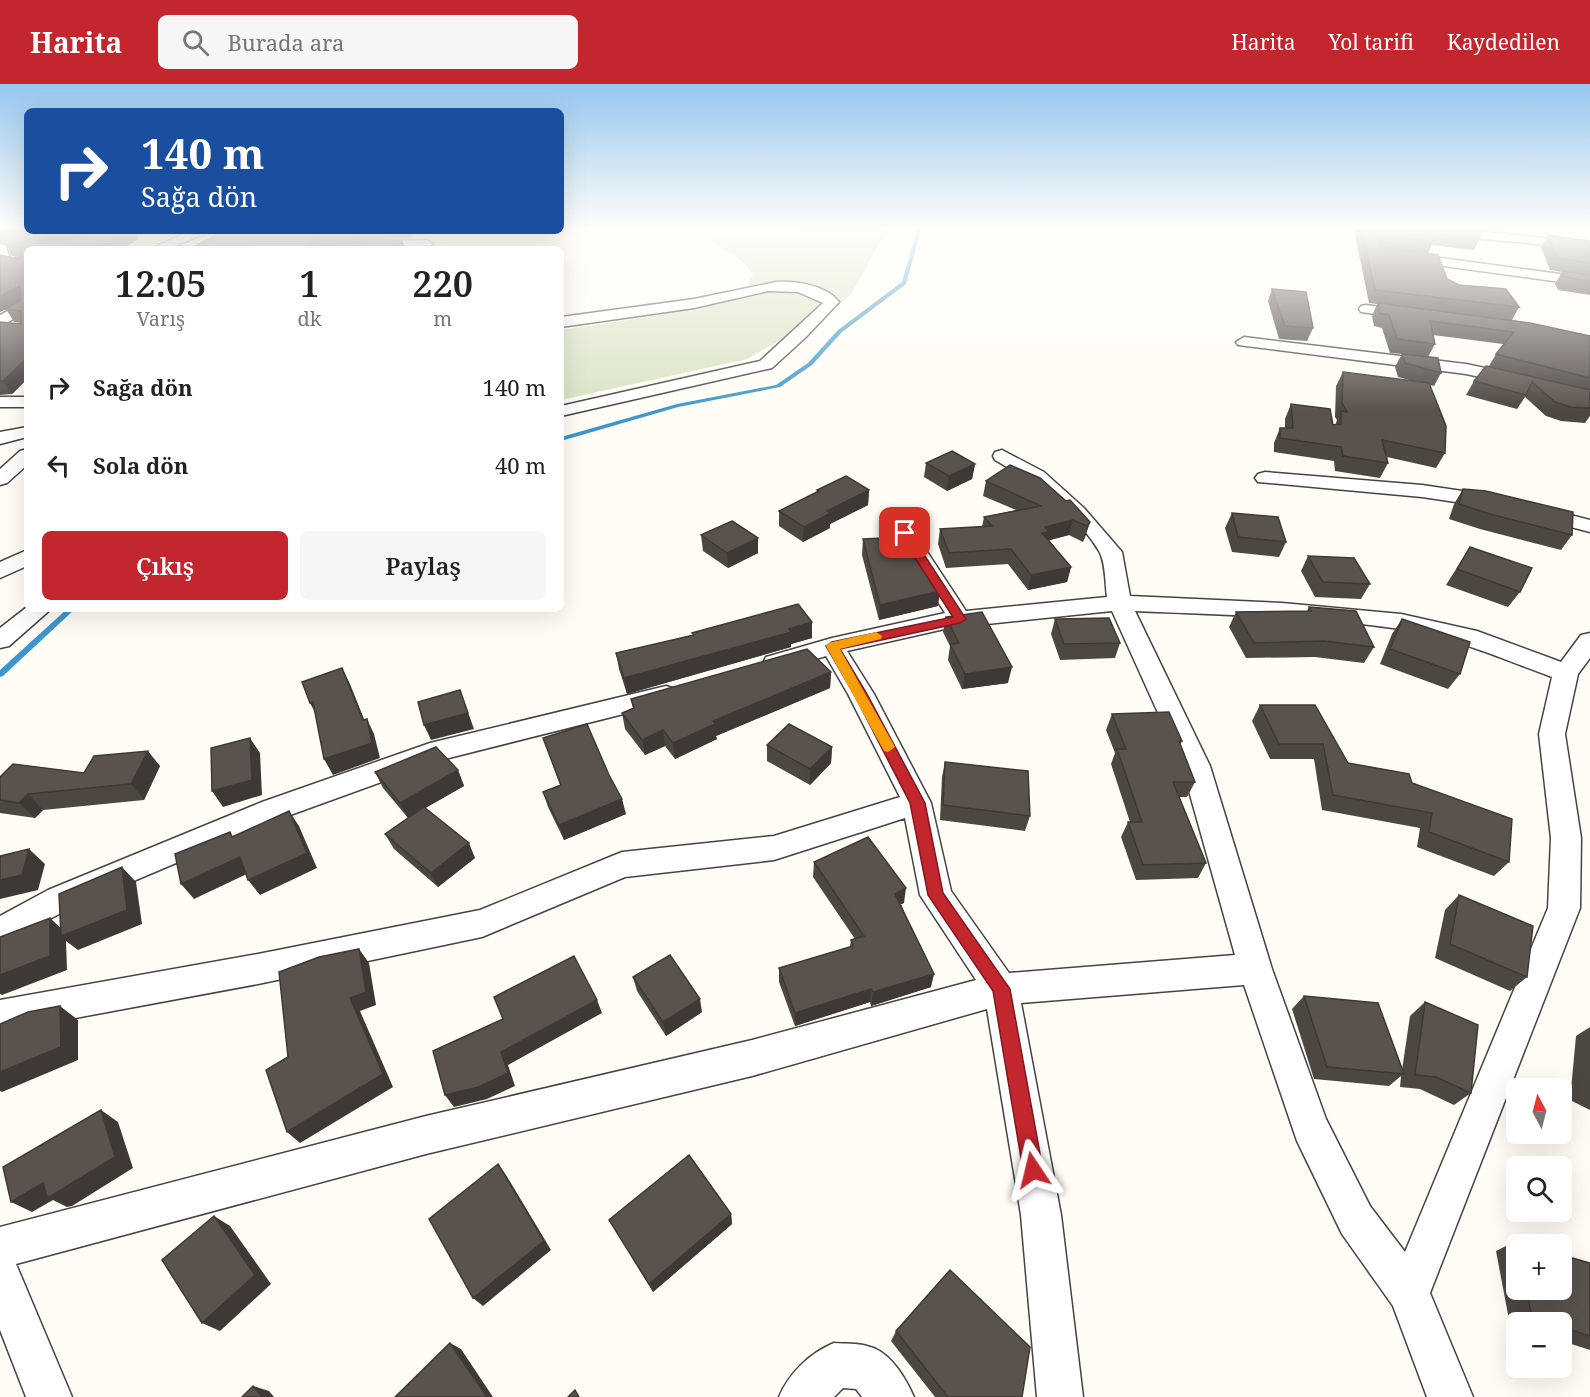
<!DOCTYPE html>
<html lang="tr">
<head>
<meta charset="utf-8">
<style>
  body { margin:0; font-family:"Noto Serif",serif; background:#f6f6f6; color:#222; height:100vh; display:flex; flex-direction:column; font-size:22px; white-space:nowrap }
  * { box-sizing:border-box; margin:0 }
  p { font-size:20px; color:#767676 }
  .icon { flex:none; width:33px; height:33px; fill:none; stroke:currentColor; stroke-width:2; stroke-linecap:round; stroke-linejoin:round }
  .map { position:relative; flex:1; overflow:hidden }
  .details { position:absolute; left:24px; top:162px; width:540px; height:366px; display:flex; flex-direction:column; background:#fff; border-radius:9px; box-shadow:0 6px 24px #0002 }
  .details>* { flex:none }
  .guide { position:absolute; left:24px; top:24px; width:540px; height:126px; border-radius:9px; box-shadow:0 6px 24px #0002; background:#1a4fa0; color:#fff; overflow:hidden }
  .needle { width:39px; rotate:353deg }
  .tools { position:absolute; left:1506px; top:994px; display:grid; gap:12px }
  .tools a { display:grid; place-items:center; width:66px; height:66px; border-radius:9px; background:#fff; box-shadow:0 6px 24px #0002; font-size:30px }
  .pin { position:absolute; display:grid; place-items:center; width:51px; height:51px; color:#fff; margin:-26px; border-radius:12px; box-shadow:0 3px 9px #0006 }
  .me { position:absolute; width:66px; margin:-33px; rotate:350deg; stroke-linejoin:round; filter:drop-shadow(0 0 4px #0008) }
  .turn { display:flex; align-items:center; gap:21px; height:126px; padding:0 18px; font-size:27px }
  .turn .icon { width:78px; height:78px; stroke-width:2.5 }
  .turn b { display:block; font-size:42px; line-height:51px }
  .eta { display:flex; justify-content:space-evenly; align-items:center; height:102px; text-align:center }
  .eta b { font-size:36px; font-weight:600; line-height:42px }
  .button { display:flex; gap:12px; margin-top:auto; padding:12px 18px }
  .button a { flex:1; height:69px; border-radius:9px; background:#c4262e; color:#fff; font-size:24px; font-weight:600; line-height:69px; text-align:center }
  .button a+a { background:#f6f6f6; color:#222 }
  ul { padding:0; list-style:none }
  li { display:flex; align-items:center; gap:18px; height:78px; padding:0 18px }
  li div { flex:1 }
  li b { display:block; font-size:22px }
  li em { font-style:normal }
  header { display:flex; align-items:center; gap:36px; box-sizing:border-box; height:84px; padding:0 30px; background:#c4262e; color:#fff }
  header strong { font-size:28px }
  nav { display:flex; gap:33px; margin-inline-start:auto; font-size:21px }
  .search { width:420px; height:54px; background:#f6f6f6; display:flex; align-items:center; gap:15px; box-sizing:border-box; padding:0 21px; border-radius:9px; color:#767676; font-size:22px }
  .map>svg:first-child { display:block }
  .cemetery { fill:#d9e3c4 }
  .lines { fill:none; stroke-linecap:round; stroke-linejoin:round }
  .stream { fill:#3f96cf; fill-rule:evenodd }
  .minor-casing { stroke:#444; stroke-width:3 }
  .minor { fill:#fff; fill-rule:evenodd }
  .wall { fill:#4d4742 }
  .shaded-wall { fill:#3f3936 }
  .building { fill:#5a524d; stroke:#3f3936; stroke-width:1.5 }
  .route { fill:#c4262e; stroke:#7f191e; stroke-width:1.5 }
  .slow { fill:#f59e0b }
</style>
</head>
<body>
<header>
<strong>Harita</strong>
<div class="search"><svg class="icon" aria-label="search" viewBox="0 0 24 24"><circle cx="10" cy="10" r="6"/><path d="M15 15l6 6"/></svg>Burada ara</div>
<nav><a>Harita</a><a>Yol tarifi</a><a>Kaydedilen</a></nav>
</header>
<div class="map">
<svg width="1590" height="1313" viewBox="0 0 1590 1313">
  <rect width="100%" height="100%" fill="#fffdf5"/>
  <path class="cemetery" d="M821,143H875L888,149L878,162L852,209L833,226L747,275L561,316V246L647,233L740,215L753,191L746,180L711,156L715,152L785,150Z"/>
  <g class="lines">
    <path class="stream" d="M918,143H922L906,200L842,248L812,281L780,303L678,323L561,357V353L677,320L776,301L808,279L838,246L902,198Z
      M67,525H75L3,592L0,593V586Z"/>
    <defs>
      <path id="minor" d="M1378,143C1449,143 1519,150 1590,160V168L1528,159L1384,147Z
        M190,147H211L168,165H150Z
        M291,147L355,151L371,157L427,156L433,160L427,164L369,165L353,159L318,157L293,150Z
        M0,160L5,161L10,174L27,177V185L0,180Z
        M1404,169L1590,194V202L1399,176L1397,173Z
        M776,198C796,197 826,201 839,218L806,253L772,284L561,332V322L760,277L823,219L798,208L768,207L694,224L561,243V233L694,215Z
        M27,217V227L0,243V231Z
        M1366,221L1411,227L1418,231L1411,235L1361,228L1359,225L1361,222Z
        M1244,253L1466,280L1523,292L1525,296L1517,301L1466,290L1238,261L1236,258Z
        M0,313H27V323H0Z
        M27,343V353L0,360V348Z
        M27,365V381L7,399L0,401V385L20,367Z
        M1002,366L1044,388L1084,424L1122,468L1130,512L1282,519L1401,530L1477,547L1561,578L1581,551L1590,549V574L1578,590L1565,650L1581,754L1580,824L1430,1209L1473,1313H1427L1393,1222L1342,1150L1297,1057L1244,901L1021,919L1061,1131L1083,1313H1037L1021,1131L987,925L752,992L426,1070L16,1180L72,1313H26L0,1246V1143L426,1032L752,956L976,896L920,811L905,734L774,776L625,793L482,853L258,900L0,948V916L258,870L480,826L622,768L774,752L900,713L848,610L826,572L775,587L766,585L763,579L766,573L832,554L945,529L884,432L887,428L894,426L901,428L966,527L1107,513C1105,500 1106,479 1099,467C1077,430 1032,397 995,376L993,372L995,368ZM1112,527L1182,682L1235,871L1009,889L951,807L931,719L874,610L847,567L949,544ZM1135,527C1223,531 1313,532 1400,545C1453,553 1503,575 1552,593L1539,650L1551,754L1548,824L1405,1168L1370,1122L1326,1035L1272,885L1210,682Z
        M1265,388L1422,401L1496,412L1503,414L1506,418L1503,422L1496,424L1422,413L1258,398L1255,394L1258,390Z
        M1536,422L1590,436V448L1529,432L1526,428L1529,424Z
        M27,466V482L0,494V478Z
        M27,523V525H51L9,562L0,564V544Z
        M666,602L675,605L679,611L675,617L445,675L282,734L70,824L0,862V832L48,806L262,718L430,659Z
        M834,1259C845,1260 857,1259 867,1262C890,1267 905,1293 914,1313H862L856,1305L843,1304L834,1313H779C789,1289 810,1269 834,1259Z"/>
    </defs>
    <use href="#minor" class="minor-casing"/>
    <use href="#minor" class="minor"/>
  </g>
  <path class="wall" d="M0,143L139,155L27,165V295L12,310L0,311V238L21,240V239L14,238L6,225L0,228V171L20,175H21L12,172L4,159L0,158Z
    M1355,143H1474L1473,144L1480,154L1474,166L1432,161L1428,169L1447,195L1459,201L1519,223L1512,236L1590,252V332L1585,339L1561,337L1546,332L1525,313L1517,325L1466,311L1474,297L1489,282L1496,270L1503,260L1433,251L1435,260L1428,273L1441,289L1434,302L1430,301L1445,369L1436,384L1387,373L1388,379L1380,394L1335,387L1334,377L1274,368V359L1280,344H1285V335L1291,320L1333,341H1335L1337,336L1335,333L1336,302L1343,288L1413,297L1398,293L1395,283L1402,270L1390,269L1382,244L1374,242L1372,232L1377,220L1369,219L1354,145Z
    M322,147H415L411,154L371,155L355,149Z
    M314,148L366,156H402L405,165H189Z
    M1548,151L1590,157V211L1558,206L1555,200L1562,188L1550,186L1541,163Z
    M1272,205L1313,244L1307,257L1279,255L1268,217Z
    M926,379L975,380L972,395L947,407L924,393Z
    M986,397L1090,438L1085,453L1083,458L1069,451L1049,456L1071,483L1067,498L1028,506L1008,480L946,484L938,460L940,445L982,443L984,433L1016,426L983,412Z
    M1463,405L1572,451L1561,466L1480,445L1449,435L1454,420Z
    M817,406H869L868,421L830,440V444L803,458L779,442V427L817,408Z
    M1232,429L1286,458L1279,473L1232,468L1225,444Z
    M701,451L758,469L728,484L703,467Z
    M863,455L938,522L879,536L862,471Z
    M1470,463L1520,508L1508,523L1446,501Z
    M1308,472L1370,500L1361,515L1315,513L1301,487Z
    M1309,523L1374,563L1364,579L1315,573L1246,574L1229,543L1236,528L1307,527Z
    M946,533L1008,599L962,605L948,576L950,562L943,548Z
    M1055,535L1120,559L1115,574L1060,576L1051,550Z
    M1402,535L1460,590L1448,605L1380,580L1392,550Z
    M812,538V554L791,560V563L627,610L619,585L616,569L693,551L692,549Z
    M831,588L830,604L716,652L717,655L675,675L665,662L645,671L625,645L622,629L633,625L631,615Z
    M1260,621H1315L1348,679L1412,699L1509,778L1494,792L1417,763L1420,744L1322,726L1314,675H1270L1252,637Z
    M1112,630L1182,657L1180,661L1195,698L1187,713H1179L1206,779L1198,794L1136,796L1121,753L1128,738H1130L1111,680L1115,669L1106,646Z
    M543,654L609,691L626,730L564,756L548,723L543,708L560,701Z
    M767,661L832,663L831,679L810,701L767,677Z
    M945,678L1030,732L1025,747L940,736L942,693Z
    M160,682L144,716L43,726L35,734L0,729V693L84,689Z
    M458,686L464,702L425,724L475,774L438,803L394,765L385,750L408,734L383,704L375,688Z
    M814,778L904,819L901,820L931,903L871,922L870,918L795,942L779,898V884L850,863L851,856L855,855L813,793Z
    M1459,811L1527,893L1510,907L1435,874L1445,826Z
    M633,893L702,928L666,952L637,907Z
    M1304,912L1402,986L1410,932L1425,918L1471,1009L1454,1021L1420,1005L1400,1003L1401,992L1389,1002L1314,995L1292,925Z
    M1590,943V1026L1570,1016L1576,952Z
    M731,1130L732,1140L653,1208L609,1136Z
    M1516,1157V1206H1562L1590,1179V1266L1562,1257V1239H1516V1243L1510,1241L1496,1167Z
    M896,1247L1022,1313H935L891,1257Z"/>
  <path class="shaded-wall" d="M48,147H105L45,165L38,154L42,148Z
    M127,147H135L139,155L122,165H95Z
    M409,147H415L411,154Z
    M1387,152L1381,164L1374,166L1379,154Z
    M314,156L317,165H301Z
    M402,156L405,165H400L399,160Z
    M20,202L27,215L0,228V212Z
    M27,274V295L12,310L3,297Z
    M975,380L972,395L947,407L949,392Z
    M869,406L868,421L830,440V444L803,458L804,443L827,427Z
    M1073,436L1069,451L1047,457L1042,449L1045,443Z
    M1090,438L1085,453L1083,458L1087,442Z
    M758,454V469L728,484L727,469Z
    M1071,483L1067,498L1028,506L1031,491Z
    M940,507L938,522L879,536L880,521Z
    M812,538V554L791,560V563L627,610L624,594Z
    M1012,583L1008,599L962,605L965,590Z
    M342,584L350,600L370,650L367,635L374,650L380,674L333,691L324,675L363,636Z
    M831,588L830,604L716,652L717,655L675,675L673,659L713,637Z
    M460,606L474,645L431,656L424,641Z
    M313,618L318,634L310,619Z
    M663,646L665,662L645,671L642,656Z
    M250,654L260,669L262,711L223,723L212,707Z
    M832,663L831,679L810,701V685Z
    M148,667L160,682L144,716L131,700Z
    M458,686L464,702L408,734L400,719Z
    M28,710L43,726L35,734L19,719Z
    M622,715L626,730L564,756L559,741Z
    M289,727L299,742L317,784L260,811L248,796Z
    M469,759L475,774L438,803L431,789Z
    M29,765L45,780L38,806L0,815V796Z
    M240,773L251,788L194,815L181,800Z
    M122,783L136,798L142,840L78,866L66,857L67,886L2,911L0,910V891L50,834L66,849Z
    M906,804L904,819L893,824L895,810Z
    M359,865L369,879L376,921L360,927L393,1003L300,1059L287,1048L350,914Z
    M934,890L931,903L871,922L873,908Z
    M871,905L870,918L795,942V929Z
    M700,915L702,928L666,952L663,938Z
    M597,916L602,929L508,981L515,1002L487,1015L454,1023L445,1011L501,968Z
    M60,922L78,936V976L2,1008L0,1007V988Z
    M101,1026L118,1038L133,1084L72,1122L67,1123L53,1116L32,1128L11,1118L43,1099Z
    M498,1080L506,1091L551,1166L483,1222L473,1214Z
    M731,1130L732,1140L653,1208L649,1200Z
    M214,1132L230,1142L271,1200L220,1247L202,1239Z
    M450,1259L461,1265L493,1313H487Z
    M253,1302L269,1307L274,1313H262Z"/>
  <path class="building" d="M0,143H27V147H48L42,148L38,154L40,156H65L103,147H127L95,165H27V274L3,297H0V238L21,240V227L6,225L21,216L20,202L0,212V171L20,175L22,173V165L5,160L0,149Z
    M1361,143H1460L1480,145V154L1430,149L1433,158L1387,152L1379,154L1377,159L1381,163L1438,171L1447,195L1459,201L1506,205L1519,223L1375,206Z
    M225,147H309L314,148L349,150L366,156H402L399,160L314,156L301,165H189Z
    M1548,151L1590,157V179L1557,174Z
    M1562,187L1590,191V197L1565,193Z
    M1272,205L1306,208L1313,244L1285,242Z
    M1378,219L1530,239L1590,252V294L1496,270L1514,248L1430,237L1435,260L1397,255L1389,231L1380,229Z
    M1402,270L1438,274L1441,289L1405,279Z
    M1486,282L1590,306V324L1570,323L1555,318L1532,298L1526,311L1474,297Z
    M1343,288L1429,299L1446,342L1445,369L1382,356L1388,379L1343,372L1341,363L1280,354V344H1293L1291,320L1330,325L1333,341L1341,340V327L1347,328L1342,319Z
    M952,367L975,380L949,392L926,379Z
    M1010,381L1040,394L1066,417L1070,416L1090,438L1087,442L1073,436L1045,443L1049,448L1042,449L1071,483L1031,491L1011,465L949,469L940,445L992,442L984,433L1041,422L986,397Z
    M846,392L869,406L827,427L831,429L804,443L779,427L819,407L817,406Z
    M1463,405L1486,407L1573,428L1572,451L1490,430L1459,420Z
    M1232,429L1278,433L1286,458L1238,453Z
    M732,437L758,454L727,469L701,451Z
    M905,453L940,507L880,521L863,455Z
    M1470,463L1532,484L1520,508L1457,485Z
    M1308,472L1354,474L1370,500L1323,498Z
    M798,520L812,538L789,545L791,548L624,594L616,569L694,551L692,549Z
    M1309,523L1356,527L1374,563L1324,557L1254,559L1236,528L1311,527Z
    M982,528L1012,583L965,590L950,560L959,559L946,533Z
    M1109,534L1120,559L1064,560L1055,535Z
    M1402,535L1470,558L1460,590L1390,565Z
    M807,565L831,588L713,637L715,640L673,659L663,646L642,656L622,629L634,624L631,615Z
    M342,584L363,636L367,635L372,659L324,675L313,618L310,619L302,598Z
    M460,606L468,629L424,641L418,618Z
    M1260,621H1315L1348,679L1409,690L1412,699L1512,735L1509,778L1429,748L1432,729L1333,711L1323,660H1279Z
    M1169,628L1182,657H1179L1195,698H1173L1206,779L1143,781L1128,738H1142L1117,665H1126L1112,630Z
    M587,640L609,691L622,715L559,741L543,708L561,701L543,654Z
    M789,640L832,663L810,685L767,661Z
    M250,654L252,696L212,707L211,664Z
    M436,663L458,686L400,719L375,688Z
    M148,667L131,700L28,710L19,719L0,716V693L13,680L84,689L94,672Z
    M945,678L1028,687L1030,732L943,721Z
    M424,723L469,759L431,789L385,750Z
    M289,727L307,769L248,796L240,773L181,800L175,770L230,748L232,753Z
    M868,753L906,804L895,810L934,890L873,908L871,905L795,929L779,884L853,862L851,856L864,852L814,778Z
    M29,765L22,791L0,796V772Z
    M122,783L127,826L61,852L59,810Z
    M1459,811L1533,842L1527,893L1450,860Z
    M50,834V872L0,891V853Z
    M359,865L366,908L350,914L383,990L287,1048L266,986L288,973L279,888L319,873Z
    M670,871L700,915L663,938L633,893Z
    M574,872L597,916L501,968L508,989L479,1003L445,1011L433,967L503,935L494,913Z
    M1304,912L1378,919L1404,990L1327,983Z
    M1425,918L1478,941L1471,1009L1436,993L1415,991Z
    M60,922L61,963L0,988V940L28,928Z
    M101,1026L115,1073L51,1112L47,1113L43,1099L11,1118L3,1083Z
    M689,1071L731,1130L649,1200L609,1136Z
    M498,1080L544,1157L473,1214L429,1135Z
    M214,1132L255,1191L202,1239L162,1176Z
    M1516,1157L1529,1161H1517Z
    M1562,1171L1590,1179V1252L1562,1243V1239H1550L1532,1233L1526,1206H1562Z
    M950,1186L1030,1263L1022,1313H948L896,1247Z
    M450,1259L487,1313H395Z
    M253,1302L262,1313H242Z
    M575,1306L579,1313H568Z"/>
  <linearGradient id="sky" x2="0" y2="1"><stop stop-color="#95c6ee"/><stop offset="0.44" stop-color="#fffefa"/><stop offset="1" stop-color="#fffefa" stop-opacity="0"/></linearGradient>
  <rect width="1590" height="327" fill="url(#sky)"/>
  <path class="route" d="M905,446L910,449L966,535L960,539L840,565L867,610L925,719L943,809L1010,905L1043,1086L1040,1093L1033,1096L1026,1093L1023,1086L993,907L928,811L910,719L854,610L826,562L832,558L953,533L899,449Z"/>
  <path class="slow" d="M876,548L882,552L881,555L840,565L895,663L888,668L884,667L826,562L828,559Z"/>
</svg>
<div class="tools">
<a><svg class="needle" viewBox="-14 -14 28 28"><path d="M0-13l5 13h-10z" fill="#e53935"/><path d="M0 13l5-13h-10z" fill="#767676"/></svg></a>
<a><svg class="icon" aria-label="search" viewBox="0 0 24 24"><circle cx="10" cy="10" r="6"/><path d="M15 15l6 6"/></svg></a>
<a>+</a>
<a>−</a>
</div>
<div class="pin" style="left:905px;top:449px;background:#d93025"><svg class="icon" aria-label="arrive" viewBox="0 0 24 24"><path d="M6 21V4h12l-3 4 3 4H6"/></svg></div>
<svg class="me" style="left:1033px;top:1086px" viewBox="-20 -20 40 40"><path d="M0-17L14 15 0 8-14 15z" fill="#c4262e" stroke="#fff" stroke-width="4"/></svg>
<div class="guide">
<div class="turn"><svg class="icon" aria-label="right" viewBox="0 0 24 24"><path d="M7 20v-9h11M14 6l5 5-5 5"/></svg><div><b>140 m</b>Sağa dön</div></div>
</div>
<section class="details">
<div class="eta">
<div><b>12:05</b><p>Varış</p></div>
<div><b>1</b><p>dk</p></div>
<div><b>220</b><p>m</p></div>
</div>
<ul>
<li><svg class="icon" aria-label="right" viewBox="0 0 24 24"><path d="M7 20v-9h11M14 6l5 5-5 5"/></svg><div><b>Sağa dön</b></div><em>140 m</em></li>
<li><svg class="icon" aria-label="left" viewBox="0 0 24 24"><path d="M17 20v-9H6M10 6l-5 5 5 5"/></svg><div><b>Sola dön</b></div><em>40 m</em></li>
</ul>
<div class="button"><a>Çıkış</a><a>Paylaş</a></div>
</section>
</div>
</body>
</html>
